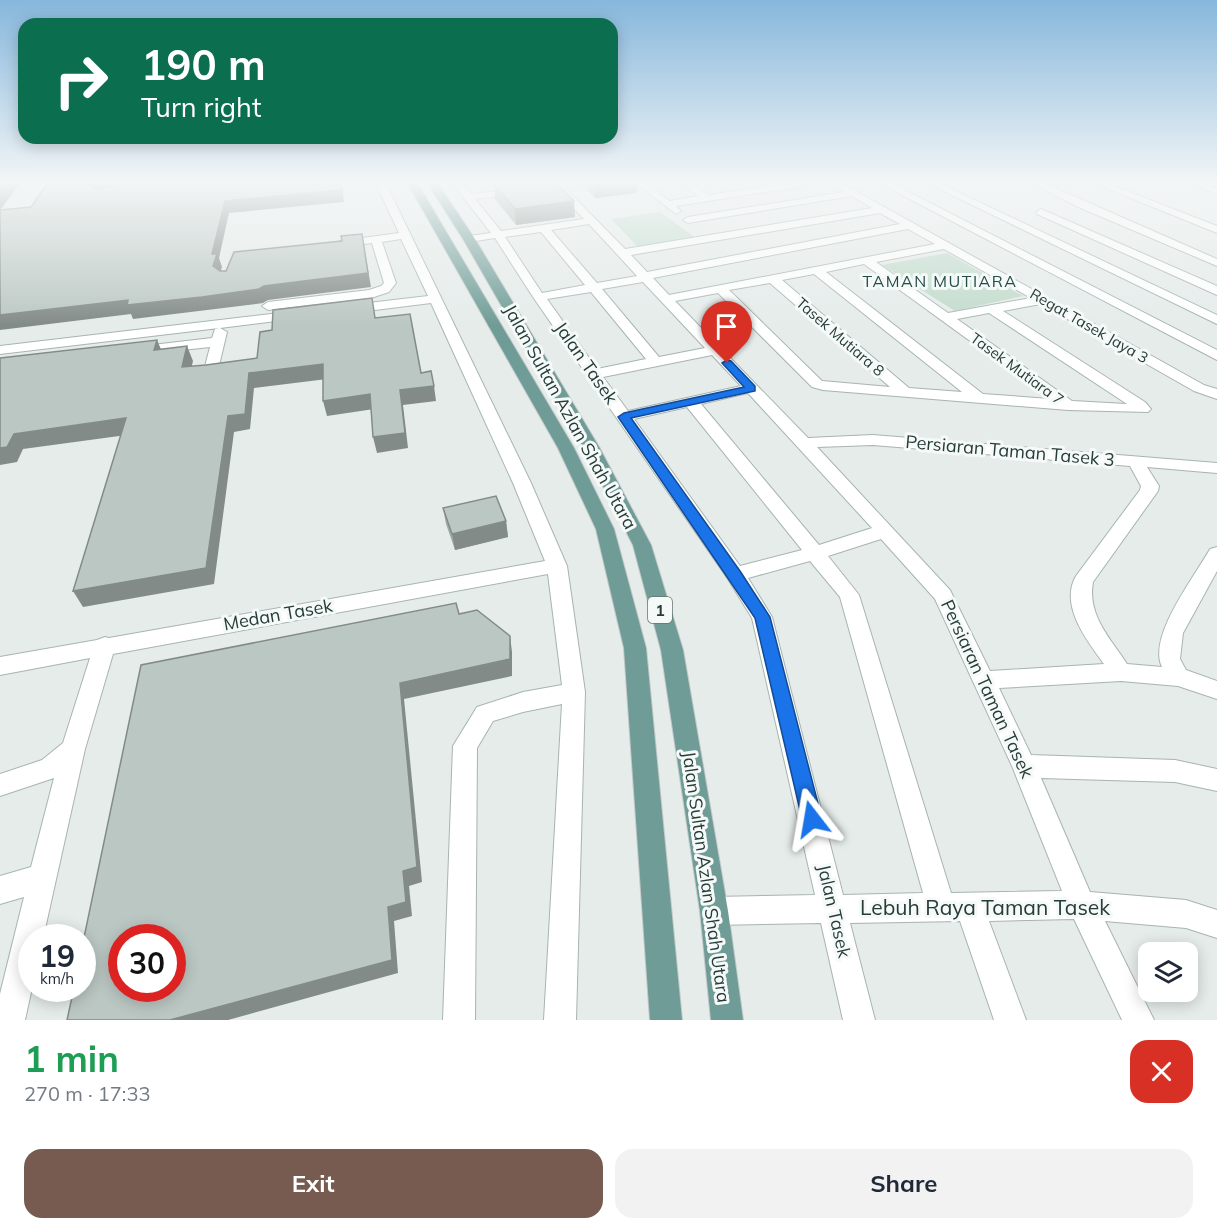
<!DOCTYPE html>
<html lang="en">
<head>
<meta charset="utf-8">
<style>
  body { margin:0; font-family:Mulish,sans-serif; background:#f2f2f3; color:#1f2937; height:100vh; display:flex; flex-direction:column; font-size:22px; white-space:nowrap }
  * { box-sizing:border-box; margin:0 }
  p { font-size:20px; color:#747a83 }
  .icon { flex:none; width:33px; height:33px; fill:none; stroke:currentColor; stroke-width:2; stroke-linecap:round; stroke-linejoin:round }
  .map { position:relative; height:1020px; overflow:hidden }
  .sheet { display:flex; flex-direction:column; background:#fff; flex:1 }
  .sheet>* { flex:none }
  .hud { position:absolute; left:18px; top:18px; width:600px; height:126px; border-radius:18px; box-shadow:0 3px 15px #0003; background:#0b6e4f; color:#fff; overflow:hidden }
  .controls { position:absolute; left:1138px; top:942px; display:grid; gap:12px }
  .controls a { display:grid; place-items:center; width:60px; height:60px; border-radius:12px; background:#fff; box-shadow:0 3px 15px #0003; font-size:30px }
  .speed { position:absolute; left:18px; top:924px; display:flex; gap:12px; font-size:30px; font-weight:700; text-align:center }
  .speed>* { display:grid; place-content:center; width:78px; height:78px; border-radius:50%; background:#fff; box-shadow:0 3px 15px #0003; line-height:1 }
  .speed small { font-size:15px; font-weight:400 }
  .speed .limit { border:9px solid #d22; background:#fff; color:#111 }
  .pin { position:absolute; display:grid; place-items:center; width:51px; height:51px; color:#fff; margin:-62px -26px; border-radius:50% 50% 50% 0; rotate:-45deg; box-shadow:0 0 6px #0007 }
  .pin .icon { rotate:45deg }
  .me { position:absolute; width:66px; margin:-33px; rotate:346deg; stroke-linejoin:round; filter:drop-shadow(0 0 4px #0008) }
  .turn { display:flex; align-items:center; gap:21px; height:126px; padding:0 24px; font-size:27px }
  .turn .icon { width:78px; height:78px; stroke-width:2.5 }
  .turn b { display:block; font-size:42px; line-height:51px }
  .round { display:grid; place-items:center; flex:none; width:63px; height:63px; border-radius:18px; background:#f2f2f3 }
  .overview { display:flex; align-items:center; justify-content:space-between; height:102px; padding:0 24px }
  h1 { font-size:36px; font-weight:700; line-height:45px; color:#1e9e55 }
  .action { display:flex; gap:12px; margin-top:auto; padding:12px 24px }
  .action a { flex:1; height:69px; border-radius:18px; background:#775b50; color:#fff; font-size:24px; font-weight:700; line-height:69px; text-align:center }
  .action a+a { background:#f2f2f3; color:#1f2937 }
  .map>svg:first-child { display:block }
  .green { fill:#c1dbcb }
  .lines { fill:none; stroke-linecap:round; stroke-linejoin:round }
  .minor-casing { stroke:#a8b4b1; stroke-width:2 }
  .major-casing { stroke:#c2c8c8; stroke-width:2 }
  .minor { fill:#fff; fill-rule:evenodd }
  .major { fill:#6f9c96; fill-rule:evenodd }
  .wall { fill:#a1aba8 }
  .shaded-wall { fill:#838b88 }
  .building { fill:#bbc7c3; stroke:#838b88; stroke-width:1.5; fill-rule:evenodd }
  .route { fill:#1a73e8; stroke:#114b97; stroke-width:1.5 }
  .labels { text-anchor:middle; stroke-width:6; stroke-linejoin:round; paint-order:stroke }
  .far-street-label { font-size:15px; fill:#263c39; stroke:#f5f9f8 }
  .far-neighbourhood-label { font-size:16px; letter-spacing:1.5px; fill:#244c47; stroke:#f5f9f8 }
  .shield { fill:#f5f9f8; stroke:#647572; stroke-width:1.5 }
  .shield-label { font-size:16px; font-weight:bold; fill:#263c39 }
  .street-label { font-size:18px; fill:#263c39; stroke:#f5f9f8 }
  .near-street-label { font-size:21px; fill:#263c39; stroke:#f5f9f8 }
</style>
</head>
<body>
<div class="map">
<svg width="1217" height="1020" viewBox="0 0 1217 1020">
  <rect width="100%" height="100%" fill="#e5ecea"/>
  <path class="green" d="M660,212L696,238L639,248L611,219Z
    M947,253L1023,296L955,311L882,265Z"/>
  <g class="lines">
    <defs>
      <path id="minor" d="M376,184H386L531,483L567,566L585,692L576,1020H544L562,704L523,712L493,721L477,748L475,1020H443L453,746L477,707L523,692L562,685L548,574L113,654L85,749L43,938H32V988L25,1020H0V994L24,897L0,904V876L31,867L54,778L0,796V774L42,760L63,743L90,658L0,675V657L97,640L105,637L109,638L545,561L513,483L431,303L351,313L345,309L351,305L428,296L401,239L382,242L396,283L389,292L371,298L268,310L262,306L268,302L369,290L381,286L384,283L372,243L340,247L334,244L340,241L399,233Z
        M453,184H463L471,194L522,189L524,191L519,194L475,199L501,231L584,219L551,184H561L625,249L872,208L852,196L688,223L683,220L688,217L844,192L832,184H843L1204,385L1217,389V399L1194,391L1041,304L1003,311L1145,402L1151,409L1148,412L1068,410L823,390L812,387L718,293L675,301L808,438L873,435L1217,463V473L1147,467L1159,486L1158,491L1093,582C1087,615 1110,638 1127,664L1162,667C1147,637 1195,576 1210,549L1217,547V571L1183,633L1180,659L1186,670L1217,681V699L1178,686L1121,681L999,688L1031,755L1175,760L1217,769V791L1175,782L1041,778L1090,892L1186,900L1217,910V938L1186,928L1105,921L1154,1020H1122L1074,919L989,921L1026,1020H994L960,921L850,923L875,1020H843L821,923L714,925L704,921L700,911L704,901L714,897L815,895L752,618L728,579L533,297L495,238L469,242L463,239L469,236L491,233ZM880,213L900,224L647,272L631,255ZM589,224L637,276L597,283L551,230ZM908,229L935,244L669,295L653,278ZM541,232L585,285L542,293L505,237ZM944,249L1031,298L948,313L876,262ZM864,264L1050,399L983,394L826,272ZM814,274L962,392L909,388L782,280ZM643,282L705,348L659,357L602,289ZM770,283L890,387L822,381L729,290ZM591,292L646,359L597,369L547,299ZM989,313L1127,404L1072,401L957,319ZM712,355L741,386L628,411L603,377ZM748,393L872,528L819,545L701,404ZM687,407L802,550L740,566L634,419ZM873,445L1130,466L1141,486L1140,490L1076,576C1059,605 1087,641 1104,664L990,671L950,590L817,447ZM881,539L935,599L1012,766L1062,891L951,893L859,595L828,556ZM810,561L840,597L923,893L843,895L772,617L748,578Z
        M637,184H647L669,201L698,196L682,184H693L709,195L782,184H803L798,187L676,206L681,211L676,214Z
        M881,184H893L1217,350V360Z
        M929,184H941L1217,315V324Z
        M1034,184H1046L1217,259V266L1076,206Z
        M1096,184H1109L1217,226V233Z
        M1192,184H1205L1217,188V194Z
        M1041,209L1217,286V295L1037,214L1036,212Z
        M297,311L302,312L303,315L302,318L220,328L227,332L217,374L210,378L203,374L210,347L135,355L128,351L135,347L212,338L215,329L219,328L0,354V346Z"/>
      <path id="major" d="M408,184H418L574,448L614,529L646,648L682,1020H650L624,648L596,529L558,448Z
        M428,184H438L475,239L599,447L651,545L683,650L728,911L743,1020H711L700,911L661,650L633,545L583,447L463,239Z"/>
    </defs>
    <use href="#minor" class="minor-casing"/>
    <use href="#major" class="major-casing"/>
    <use href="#minor" class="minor"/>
    <use href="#major" class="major"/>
  </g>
  <path class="wall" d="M494,184L575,217L516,225L495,199Z
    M582,184H637V193L595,198Z
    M443,508L506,521L508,537L455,550L446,524Z"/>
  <path class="shaded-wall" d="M5,184H20L0,210V191Z
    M89,184H132L94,194L88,185Z
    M342,184L344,202L229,213L219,258L222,267L218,280L213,266L212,254L225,201Z
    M619,184H637V193L595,198V186Z
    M574,201L575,217L516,225L515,209Z
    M362,234L371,287L268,300L263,303L207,310L133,319L131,314L0,330V315L128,300L130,304Z
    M157,340L163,354L154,350Z
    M187,346L193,361L188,382L182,367Z
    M323,364L327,379L254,388L250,429L234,432L214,584L83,607L73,591L228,416L249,373Z
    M434,386L436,401L403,405L408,448L377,453L373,437L400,390Z
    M370,394L374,409L327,416L323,401Z
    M126,418L134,434L23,449L17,462L0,465V448L14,434Z
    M506,521L508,537L455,550L452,534Z
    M510,636L512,652V676L404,699L422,882L409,886L412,916L394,921L398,973L228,1020H170L388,907L403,871L400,683Z"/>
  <path class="building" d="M0,184H5L0,191Z
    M47,184H89L88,185L96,189L122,184H341L342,190L225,201L212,254H217L213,266L220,271H226L234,252L342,241L341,236L362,234L368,273L264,286L259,289L202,297L127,305L128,300L0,315V210L31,207Z
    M494,184H557L574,201L515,209Z
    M593,184H619L595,186Z
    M372,298L375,318L410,314L421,373L431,371L434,386L400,390L405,433L373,437L370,394L323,401V364L249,373L245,414L228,416L206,568L73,591L126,418L14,434L7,447L0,448V358L157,340L154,350L187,346L182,367L206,365L257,358L260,332L272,330L273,310Z
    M496,496L506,521L452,534L443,508Z
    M456,603L459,614L477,610L510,636V659L400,683L417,867L403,871L406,902L388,907L392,960L170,1020H67L74,988H82V947L141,665ZM122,938H172V988H122Z"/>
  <linearGradient id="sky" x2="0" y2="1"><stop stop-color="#86b7dc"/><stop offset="0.56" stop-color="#f3f6f6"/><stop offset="1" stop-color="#f3f6f6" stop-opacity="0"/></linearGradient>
  <rect width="1217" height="326" fill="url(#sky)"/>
  <path class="route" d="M727,360L731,361L755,386V391L631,418L740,571L770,617L822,819L819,826L812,828L805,826L802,819L755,618L618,417L624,413L744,387L722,363Z"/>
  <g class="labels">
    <g class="far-street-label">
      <text transform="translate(1089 326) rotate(30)" y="5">Regat Tasek Jaya 3</text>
      <text transform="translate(840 337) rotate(41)" y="5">Tasek Mutiara 8</text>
      <text transform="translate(1017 369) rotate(36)" y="5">Tasek Mutiara 7</text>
    </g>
    <g class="far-neighbourhood-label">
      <text x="940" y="287">TAMAN MUTIARA</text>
    </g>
    <rect class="shield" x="648" y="597" width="24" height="26" rx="4.5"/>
    <g class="shield-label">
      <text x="660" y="616">1</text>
    </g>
    <g class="street-label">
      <text transform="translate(586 363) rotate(55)" y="6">Jalan Tasek</text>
      <text transform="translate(570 417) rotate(61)" y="6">Jalan Sultan Azlan Shah Utara</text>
      <text transform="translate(1010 451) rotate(5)" y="6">Persiaran Taman Tasek 3</text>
      <text transform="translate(278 615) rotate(-10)" y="6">Medan Tasek</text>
      <text transform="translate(987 689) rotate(65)" y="6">Persiaran Taman Tasek</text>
      <text transform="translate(706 877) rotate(82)" y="6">Jalan Sultan Azlan Shah Utara</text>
      <text transform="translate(834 911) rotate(77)" y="6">Jalan Tasek</text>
    </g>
    <g class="near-street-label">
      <text x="985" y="915">Lebuh Raya Taman Tasek</text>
    </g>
  </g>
</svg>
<div class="controls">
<a><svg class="icon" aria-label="layers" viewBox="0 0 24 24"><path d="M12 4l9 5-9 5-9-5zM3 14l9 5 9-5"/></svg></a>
</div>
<div class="speed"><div>19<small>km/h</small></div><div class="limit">30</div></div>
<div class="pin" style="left:727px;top:363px;background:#d93025"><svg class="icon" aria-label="arrive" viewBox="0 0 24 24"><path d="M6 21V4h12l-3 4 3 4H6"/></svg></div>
<svg class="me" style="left:812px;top:819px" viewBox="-20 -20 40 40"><path d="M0-17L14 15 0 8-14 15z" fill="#1a73e8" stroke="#fff" stroke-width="4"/></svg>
<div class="hud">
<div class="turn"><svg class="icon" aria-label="right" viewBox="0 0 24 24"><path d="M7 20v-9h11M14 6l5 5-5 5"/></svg><div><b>190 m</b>Turn right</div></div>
</div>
</div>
<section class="sheet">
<div class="overview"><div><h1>1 min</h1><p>270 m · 17:33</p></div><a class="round" style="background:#d93025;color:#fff"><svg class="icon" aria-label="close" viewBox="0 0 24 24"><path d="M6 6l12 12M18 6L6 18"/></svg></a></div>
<div class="action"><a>Exit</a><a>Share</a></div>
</section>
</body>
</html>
